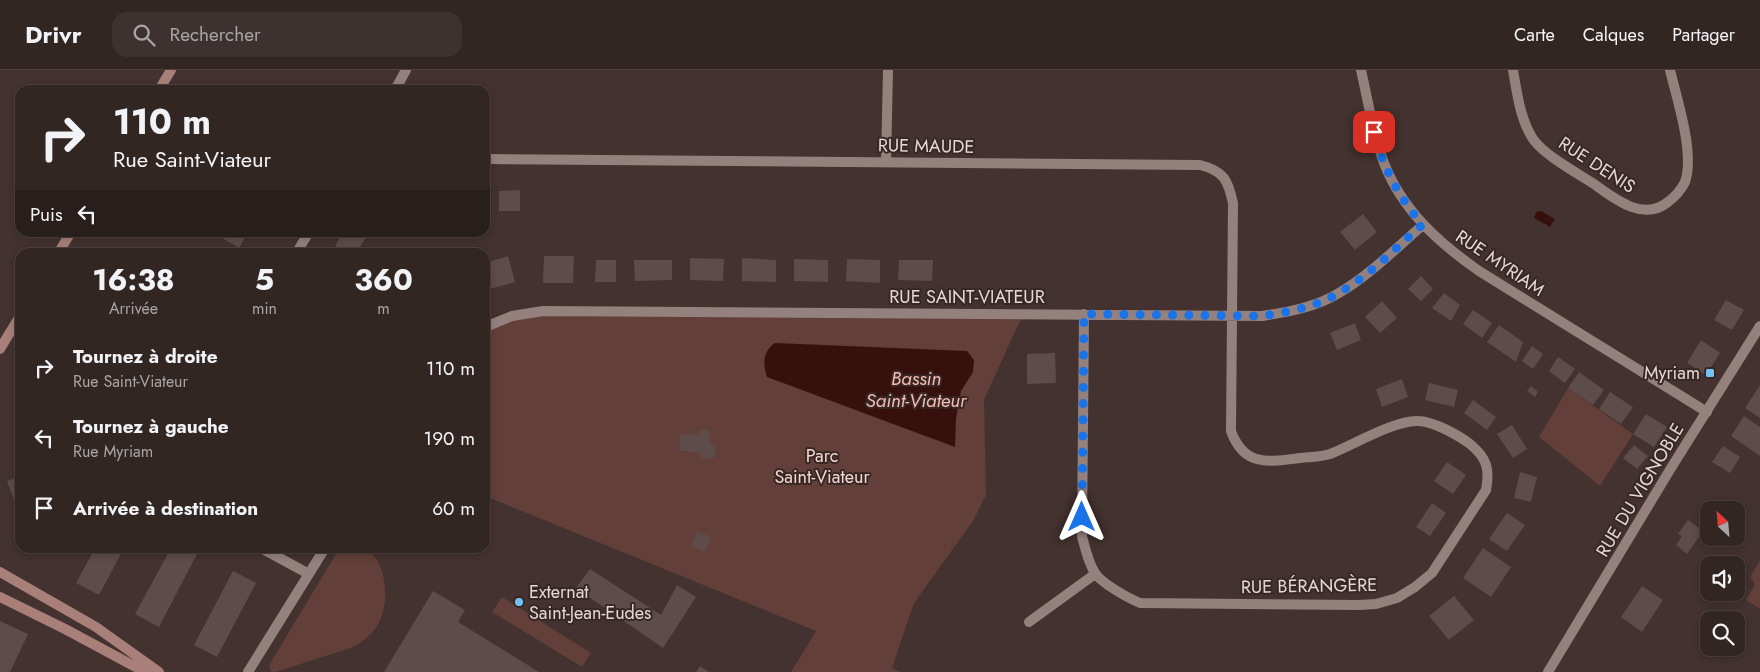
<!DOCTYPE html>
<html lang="fr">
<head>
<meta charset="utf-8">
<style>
  body { margin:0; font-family:Jost,sans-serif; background:#3d3230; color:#f1f3f6; height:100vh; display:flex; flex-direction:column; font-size:19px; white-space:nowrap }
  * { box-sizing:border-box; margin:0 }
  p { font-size:16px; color:#a8a5a6 }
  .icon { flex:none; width:28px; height:28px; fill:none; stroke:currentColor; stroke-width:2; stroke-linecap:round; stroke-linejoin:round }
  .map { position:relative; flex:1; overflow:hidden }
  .sheet { position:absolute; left:15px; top:178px; width:475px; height:305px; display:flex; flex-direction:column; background:#322623; border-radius:15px; box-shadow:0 2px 8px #0003,0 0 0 1px #4d4341 }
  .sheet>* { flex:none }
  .top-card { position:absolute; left:15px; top:15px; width:475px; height:152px; border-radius:15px; box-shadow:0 2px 8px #0003,0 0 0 1px #4d4341; background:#322623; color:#f1f3f6; overflow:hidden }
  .needle { width:32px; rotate:334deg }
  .tools { position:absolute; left:1700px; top:431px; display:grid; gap:10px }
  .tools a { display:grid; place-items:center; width:45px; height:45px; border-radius:10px; background:#322623; box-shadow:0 2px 8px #0003,0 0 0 1px #4d4341; font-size:25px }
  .pin { position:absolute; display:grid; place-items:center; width:42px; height:42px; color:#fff; margin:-21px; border-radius:10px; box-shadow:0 2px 8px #0006 }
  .me { position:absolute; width:55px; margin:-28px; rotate:0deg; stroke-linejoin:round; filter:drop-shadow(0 0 4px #0008) }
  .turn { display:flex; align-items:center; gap:18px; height:105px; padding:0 15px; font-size:22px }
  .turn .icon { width:65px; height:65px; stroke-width:2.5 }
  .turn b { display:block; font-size:35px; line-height:42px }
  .then { display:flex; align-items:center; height:48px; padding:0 15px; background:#0003; gap:10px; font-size:19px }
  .eta { display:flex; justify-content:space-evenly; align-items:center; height:85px; text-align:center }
  .eta b { font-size:30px; font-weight:700; line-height:35px }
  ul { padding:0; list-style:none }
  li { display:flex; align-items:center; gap:15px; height:70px; padding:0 15px }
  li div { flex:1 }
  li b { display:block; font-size:19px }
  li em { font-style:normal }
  header { display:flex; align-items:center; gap:30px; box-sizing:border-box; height:70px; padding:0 25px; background:#322623; border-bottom:1px solid #4d4341 }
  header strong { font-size:24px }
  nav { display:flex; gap:28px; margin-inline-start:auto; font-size:18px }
  .search { width:350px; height:45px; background:#3d3230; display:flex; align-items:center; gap:12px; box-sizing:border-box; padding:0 18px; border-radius:15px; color:#a8a5a6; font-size:19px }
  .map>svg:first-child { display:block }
  .green { fill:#623f39 }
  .water { fill:#36110c }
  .building { fill:#5d4c49 }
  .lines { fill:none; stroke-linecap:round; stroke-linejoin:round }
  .minor { stroke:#94817d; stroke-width:10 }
  .secondary { stroke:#a98079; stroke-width:10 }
  .route { stroke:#1a73e8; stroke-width:9; stroke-dasharray:0 16.2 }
  .poi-dot { fill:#73c1f6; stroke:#382825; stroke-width:2 }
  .labels { text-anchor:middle; stroke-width:4; stroke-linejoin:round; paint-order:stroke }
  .street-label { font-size:18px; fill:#e3d8d6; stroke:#382825 }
  .poi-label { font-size:18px; fill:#e3d8d6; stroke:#382825; text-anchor:end }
  .park-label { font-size:18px; fill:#f6d6d0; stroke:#382825 }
  .water-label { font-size:19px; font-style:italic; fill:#f7baaf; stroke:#382825 }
</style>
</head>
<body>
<header>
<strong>Drivr</strong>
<div class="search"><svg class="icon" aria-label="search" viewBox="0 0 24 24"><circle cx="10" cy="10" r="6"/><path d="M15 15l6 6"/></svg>Rechercher</div>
<nav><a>Carte</a><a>Calques</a><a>Partager</a></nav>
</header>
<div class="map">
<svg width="1760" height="602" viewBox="0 0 1760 602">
  <rect width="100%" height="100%" fill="#43322f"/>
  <path class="green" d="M1026,243L1018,255L984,330L986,425L973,451L914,533L892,598L900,602H791L816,561L485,426V257L512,246Z
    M1568,318L1633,364L1600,416L1539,367Z
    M342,478C349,477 359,476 365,479C389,492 390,536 377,556C371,566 361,573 351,578L275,602L271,601L269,595L339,479Z
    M1760,491V539L1746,530L1755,514L1750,507Z
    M502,527L591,583L582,597L492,542Z"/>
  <path class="water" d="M1541,141L1555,149L1550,157L1534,148L1536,142Z
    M775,273L967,281L974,290L973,302L961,321L956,348L955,377L767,307C763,294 762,282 775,273Z"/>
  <path class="building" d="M520,120V141H499V121Z
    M1363,144L1377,162L1355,180L1340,162Z
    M212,162H248L239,178Z
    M343,162H369L357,182H346L335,176Z
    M508,186L515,212L486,220L485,193Z
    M544,186H574L573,213H543Z
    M690,188L724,189L723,211L690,210Z
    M742,188L776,190V212L742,211Z
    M794,189L828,190V212L794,211Z
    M847,189L880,190V213L846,211Z
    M596,190H616V212H595Z
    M634,190H672V210L635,211Z
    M899,190H933L932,211L898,210Z
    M1421,206L1433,219L1421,231L1408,219Z
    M1444,223L1460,235L1451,251L1432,238Z
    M1726,230L1744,240L1732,260L1714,250Z
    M1382,231L1397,248L1380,263L1365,247Z
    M1473,240L1492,253L1482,268L1463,254Z
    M1355,253L1361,270L1337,280L1330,263Z
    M1499,255L1523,272L1516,292L1487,272Z
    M1701,270L1720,283L1706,305L1687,293Z
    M1532,276L1543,284L1533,299L1522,291Z
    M1055,283L1056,313L1027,314V284Z
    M1558,287L1575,299L1565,313L1549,301Z
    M1579,302L1604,320L1593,335L1568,318Z
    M1402,309L1408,327L1382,337L1376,319Z
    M1429,313L1458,320L1454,337L1425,330Z
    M1760,315V348L1745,338Z
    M1531,316L1538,322L1535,327L1527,321Z
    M1610,322L1633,337L1621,354L1599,339Z
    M1473,330L1496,347L1487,360L1464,343Z
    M1646,344L1667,357L1654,377L1633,364Z
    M1744,346L1760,357V386L1731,366Z
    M1512,355L1527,379L1513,388L1497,364Z
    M698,360H709L711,375H715V387L701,389L700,382L680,381V364L699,365Z
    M1634,375L1648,386L1637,399L1623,388Z
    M1723,376L1740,387L1730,403L1712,392Z
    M1447,392L1466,405L1453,424L1434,411Z
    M1520,402L1537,407L1531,432L1514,428Z
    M20,406V446L7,411Z
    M1432,433L1446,443L1430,466L1416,457Z
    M1507,443L1525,455L1507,481L1489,469Z
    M1688,450L1703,461L1687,484L1676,475L1682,466L1678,464Z
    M697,461L711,467L705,482L691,476Z
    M95,478H124L99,525L76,513Z
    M171,478H190L198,482L159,557L135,544Z
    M1483,478L1511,497L1491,527L1463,508Z
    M590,499L661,545L677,515L696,527L663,578L576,518Z
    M233,501L256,513L217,587L194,575Z
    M1642,516L1663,530L1642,562L1621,547Z
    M433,521L465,540L458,552L539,602H384Z
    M1454,526L1474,550L1449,570L1429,546Z
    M0,551L28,564L10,602H0Z
    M700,596L709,602H696Z"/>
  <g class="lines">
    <path class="minor" d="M1361,0C1368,31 1373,63 1384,93C1402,140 1439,173 1479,201L1707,342
      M1513,0C1517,23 1520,49 1533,69C1544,85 1577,103 1594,114C1615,129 1643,152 1668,132C1676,126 1681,120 1685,112C1695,84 1677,29 1670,0
      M395,20L406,0
      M485,89L1200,95C1224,101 1228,110 1233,133L1231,361C1244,397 1268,392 1300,388C1309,387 1321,387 1330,384C1353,375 1395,350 1418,351C1433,351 1458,365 1470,374C1487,388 1490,399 1486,420L1432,503L1415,517L1397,528L1376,534L1359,535L1140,533C1128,528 1101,513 1095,503C1088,492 1085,478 1082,466L1084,244
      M886,92L888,0
      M297,182L309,162
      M485,257L512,246L543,241L1262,246C1289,242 1316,237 1339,223C1370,205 1396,178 1423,155
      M261,478L309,504
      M1029,552L1095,504
      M248,602L325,478
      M1548,602L1671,398L1760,256"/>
    <path class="secondary" d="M159,20L171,0
      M59,182L71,162
      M0,279L20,246
      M0,502L96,557L159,602
      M0,527L65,559L145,602"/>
  </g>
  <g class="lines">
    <path class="route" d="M1082,447L1084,244L1262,246C1289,242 1316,237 1339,223C1370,205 1396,178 1422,155L1400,125L1384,94L1374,62"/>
  </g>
  <g class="poi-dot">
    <rect x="1705" y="298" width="10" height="10" rx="2.5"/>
    <circle cx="519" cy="532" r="5"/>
  </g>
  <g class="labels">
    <g class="street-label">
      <text transform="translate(926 76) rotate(1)" y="6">RUE MAUDE</text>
      <text transform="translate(1597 95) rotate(33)" y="6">RUE DENIS</text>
      <text transform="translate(1500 193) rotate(34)" y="6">RUE MYRIAM</text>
      <text x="967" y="233">RUE SAINT-VIATEUR</text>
      <text transform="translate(1640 420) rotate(-59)" y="6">RUE DU VIGNOBLE</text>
      <text transform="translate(1309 516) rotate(-1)" y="6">RUE BÉRANGÈRE</text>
    </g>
    <g class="poi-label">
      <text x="1700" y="309">Myriam</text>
      <text x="529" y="528" text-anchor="start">Externat<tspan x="529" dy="21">Saint-Jean-Eudes</tspan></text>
    </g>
    <g class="park-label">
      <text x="822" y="392">Parc<tspan x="822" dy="21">Saint-Viateur</tspan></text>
    </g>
    <g class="water-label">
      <text x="916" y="315">Bassin<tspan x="916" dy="22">Saint-Viateur</tspan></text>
    </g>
  </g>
</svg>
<div class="tools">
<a><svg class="needle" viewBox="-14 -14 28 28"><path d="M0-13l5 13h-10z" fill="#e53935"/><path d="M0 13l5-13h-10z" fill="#a8a5a6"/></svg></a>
<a><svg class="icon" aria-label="sound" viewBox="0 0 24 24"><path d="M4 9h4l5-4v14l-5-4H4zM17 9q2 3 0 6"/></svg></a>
<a><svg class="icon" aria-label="search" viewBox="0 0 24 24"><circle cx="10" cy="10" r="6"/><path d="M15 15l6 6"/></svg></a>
</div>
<div class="pin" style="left:1374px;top:62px;background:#d93025"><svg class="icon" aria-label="arrive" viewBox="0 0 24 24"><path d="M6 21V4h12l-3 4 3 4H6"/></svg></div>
<svg class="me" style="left:1082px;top:447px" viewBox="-20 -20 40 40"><path d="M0-17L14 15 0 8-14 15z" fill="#1a73e8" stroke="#fff" stroke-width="4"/></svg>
<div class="top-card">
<div class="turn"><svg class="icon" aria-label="right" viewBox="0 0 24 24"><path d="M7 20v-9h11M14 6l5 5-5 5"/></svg><div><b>110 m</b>Rue Saint-Viateur</div></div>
<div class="then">Puis<svg class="icon" aria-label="left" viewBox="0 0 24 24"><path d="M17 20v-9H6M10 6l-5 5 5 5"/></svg></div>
</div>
<section class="sheet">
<div class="eta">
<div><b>16:38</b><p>Arrivée</p></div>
<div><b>5</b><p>min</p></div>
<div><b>360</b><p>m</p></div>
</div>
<ul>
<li><svg class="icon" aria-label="right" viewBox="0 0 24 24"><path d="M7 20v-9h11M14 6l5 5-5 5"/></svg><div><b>Tournez à droite</b><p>Rue Saint-Viateur</p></div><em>110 m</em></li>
<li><svg class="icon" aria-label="left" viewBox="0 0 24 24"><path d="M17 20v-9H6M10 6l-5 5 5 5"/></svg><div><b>Tournez à gauche</b><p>Rue Myriam</p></div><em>190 m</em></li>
<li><svg class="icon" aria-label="arrive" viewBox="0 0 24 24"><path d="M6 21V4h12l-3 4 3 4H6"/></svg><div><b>Arrivée à destination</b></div><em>60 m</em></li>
</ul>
</section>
</div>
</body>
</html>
